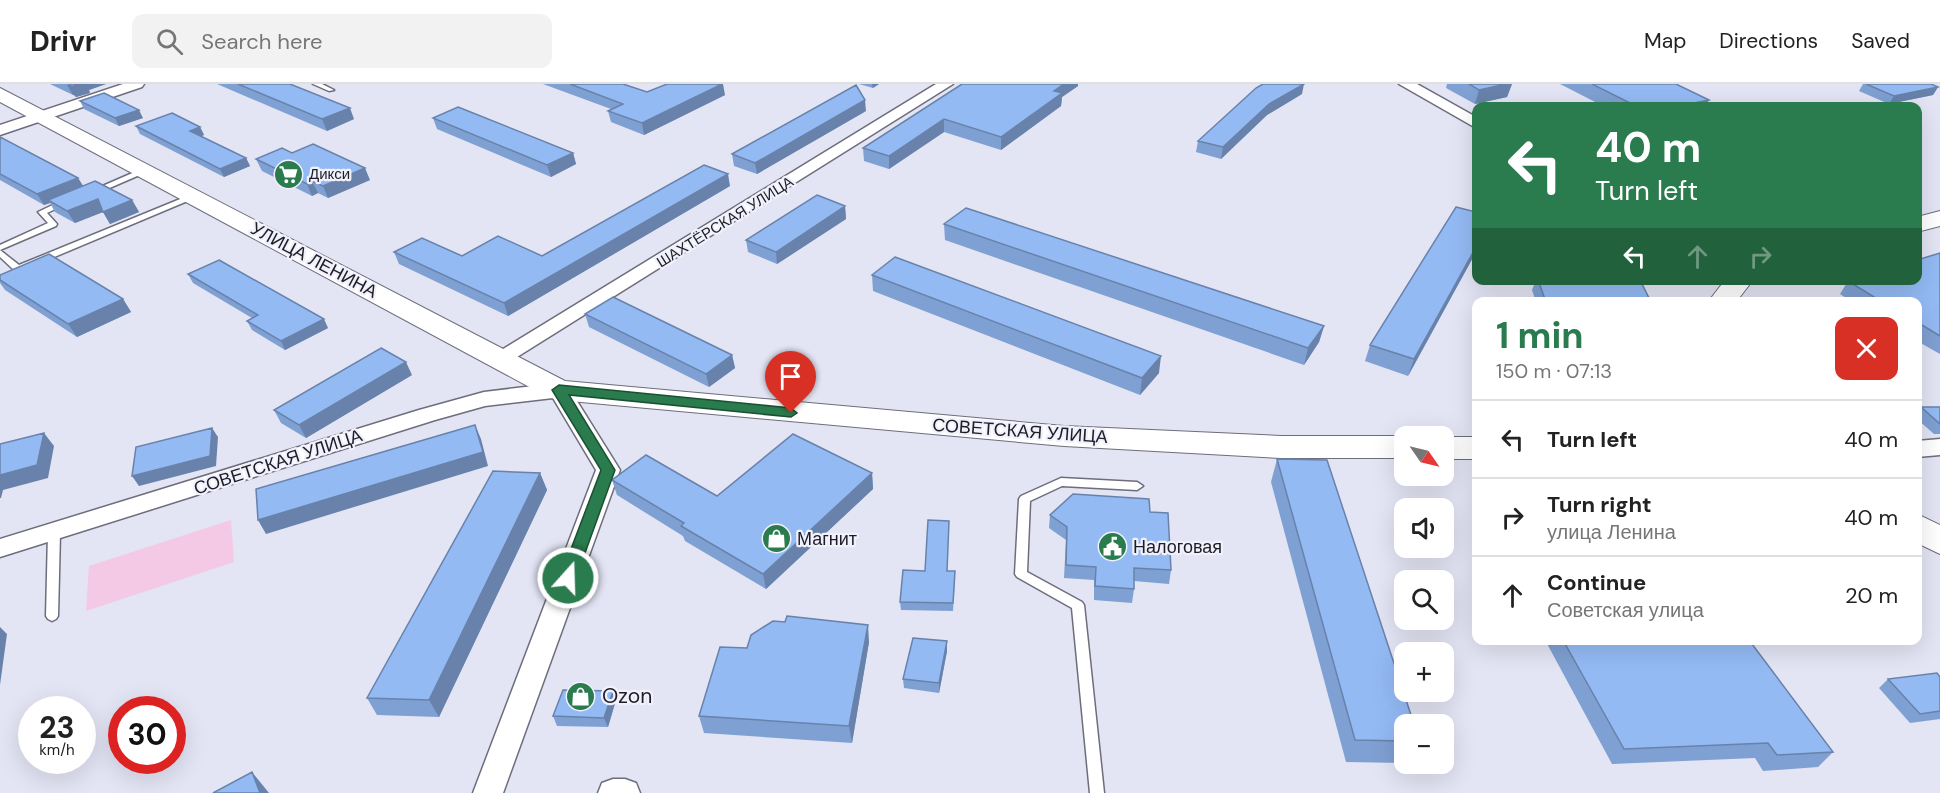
<!DOCTYPE html>
<html lang="en">
<head>
<meta charset="utf-8">
<style>
  body { margin:0; font-family:"DM Sans",sans-serif; background:#f2f2f2; color:#222; height:100vh; display:flex; flex-direction:column; font-size:22px; white-space:nowrap }
  * { box-sizing:border-box; margin:0 }
  p { font-size:20px; color:#767676 }
  .icon { flex:none; width:33px; height:33px; fill:none; stroke:currentColor; stroke-width:2; stroke-linecap:round; stroke-linejoin:round }
  .map { position:relative; flex:1; overflow:hidden }
  .sheet { position:absolute; left:1472px; top:213px; width:450px; height:348px; display:flex; flex-direction:column; background:#fff; border-radius:12px; box-shadow:0 6px 24px #0002 }
  .sheet>* { flex:none }
  .banner { position:absolute; left:1472px; top:18px; width:450px; height:183px; border-radius:12px; box-shadow:0 6px 24px #0002; background:#2a7b4d; color:#fff; overflow:hidden }
  .needle { width:39px; rotate:124deg }
  .controls { position:absolute; left:1394px; top:342px; display:grid; gap:12px }
  .controls a { display:grid; place-items:center; width:60px; height:60px; border-radius:12px; background:#fff; box-shadow:0 6px 24px #0002; font-size:30px }
  .speed { position:absolute; left:18px; top:612px; display:flex; gap:12px; font-size:30px; font-weight:700; text-align:center }
  .speed>* { display:grid; place-content:center; width:78px; height:78px; border-radius:50%; background:#fff; box-shadow:0 6px 24px #0002; line-height:1 }
  .speed small { font-size:15px; font-weight:400 }
  .speed .limit { border:9px solid #d22; background:#fff; color:#111 }
  .pin { position:absolute; display:grid; place-items:center; width:51px; height:51px; color:#fff; margin:-62px -26px; border-radius:50% 50% 50% 0; rotate:-45deg; box-shadow:0 0 6px #0007 }
  .pin .icon { rotate:45deg }
  .me { position:absolute; width:66px; margin:-33px; rotate:20deg; stroke-linejoin:round; filter:drop-shadow(0 0 4px #0008) }
  .turn { display:flex; align-items:center; gap:21px; height:126px; padding:0 24px; font-size:27px }
  .turn .icon { width:78px; height:78px; stroke-width:2.5 }
  .turn b { display:block; font-size:42px; line-height:51px }
  .lanes { display:flex; align-items:center; height:57px; padding:0 24px; background:#0003; justify-content:center; gap:30px; direction:ltr }
  .lanes .off { opacity:.35 }
  .round { display:grid; place-items:center; flex:none; width:63px; height:63px; border-radius:12px; background:#f2f2f2 }
  .headline { display:flex; align-items:center; justify-content:space-between; height:102px; padding:0 24px }
  h1 { font-size:36px; font-weight:700; line-height:45px; color:#2a7b4d }
  ul { padding:0; list-style:none }
  li { display:flex; align-items:center; gap:18px; height:78px; padding:0 24px; border-top:2px solid #e0e0e0 }
  li div { flex:1 }
  li b { display:block; font-size:22px }
  li em { font-style:normal }
  header { display:flex; align-items:center; gap:36px; box-sizing:border-box; height:84px; padding:0 30px; background:#fff; border-bottom:2px solid #e0e0e0 }
  header strong { font-size:28px }
  nav { display:flex; gap:33px; margin-inline-start:auto; font-size:21px }
  .search { width:420px; height:54px; background:#f2f2f2; display:flex; align-items:center; gap:15px; box-sizing:border-box; padding:0 21px; border-radius:12px; color:#767676; font-size:22px }
  .map>svg:first-child { display:block }
  .green { fill:#f3c9e6 }
  .lines { fill:none; stroke-linecap:round; stroke-linejoin:round }
  .service-casing { stroke:#6d6d7c; stroke-width:3 }
  .minor-casing { stroke:#6d6d7c; stroke-width:3 }
  .secondary-casing { stroke:#6d6d7c; stroke-width:2 }
  .service { fill:#fff; fill-rule:evenodd }
  .minor { fill:#fff; fill-rule:evenodd }
  .secondary { fill:#fff; fill-rule:evenodd }
  .wall { fill:#7fa0d2 }
  .shaded-wall { fill:#6882ab }
  .building { fill:#94baf4; stroke:#6882ab; stroke-width:1.5 }
  .route { fill:#2a7b4d; stroke:#1b5032; stroke-width:1.5 }
  .labels { text-anchor:middle; stroke-width:4.5; stroke-linejoin:round; paint-order:stroke }
  .far-poi-label { font-size:15px; fill:#1d1d23; stroke:#f1f1fe; text-anchor:start }
  .far-street-label { font-size:15px; fill:#1d1d23; stroke:#f1f1fe }
  .street-label { font-size:18px; fill:#1d1d23; stroke:#f1f1fe }
  .poi-label { font-size:18px; fill:#1d1d23; stroke:#f1f1fe; text-anchor:start }
  .near-poi-label { font-size:21px; fill:#1d1d23; stroke:#f1f1fe; text-anchor:start }
</style>
</head>
<body>
<header>
<strong>Drivr</strong>
<div class="search"><svg class="icon" aria-label="search" viewBox="0 0 24 24"><circle cx="10" cy="10" r="6"/><path d="M15 15l6 6"/></svg>Search here</div>
<nav><a>Map</a><a>Directions</a><a>Saved</a></nav>
</header>
<div class="map">
<svg width="1940" height="709" viewBox="0 0 1940 709">
  <rect width="100%" height="100%" fill="#e3e4f4"/>
  <path class="green" d="M231,436L234,478L86,527L89,482Z"/>
  <g class="lines">
    <defs>
      <path id="service" d="M313,0H322L334,6L329,7Z
        M144,84L151,86L98,109H92L91,107Z
        M190,111H193L197,113L21,187H15L0,173V161L48,139L38,128L61,117H64L68,119L47,129L57,140L56,142L0,166L19,181Z
        M1061,394L1137,398L1143,402L1137,406L1062,402L1030,417L1027,488L1082,518L1084,521L1104,709H1090L1072,524L1017,493L1015,490L1019,415L1021,412Z
        M54,445L58,446L60,449L58,532L56,535L52,537L48,535L46,532L48,449L50,446Z"/>
      <path id="minor" d="M123,0H144L142,3L0,51V41Z
        M936,0H953L509,278L502,280L495,278L492,274L495,270Z
        M1399,0H1417L1476,33V44Z
        M559,299L567,301L620,386L503,709H473L596,386L553,314L485,322L435,336L0,473V455L419,326L484,308Z
        M1940,355V371L1917,373V357Z
        M613,695H625L636,699L640,709H598L602,699Z"/>
      <path id="secondary" d="M0,4L565,297L1064,342L1281,352H1404V374H1281L1064,362L559,316L548,313L0,18Z
        M1940,127V142L1917,148V133Z
        M1725,196H1753L1736,218H1708Z
        M1443,353H1476V375H1443Z
        M1917,430L1940,441V470L1917,459Z"/>
    </defs>
    <use href="#service" class="service-casing"/>
    <use href="#minor" class="minor-casing"/>
    <use href="#secondary" class="secondary-casing"/>
    <use href="#service" class="service"/>
    <use href="#minor" class="minor"/>
    <use href="#secondary" class="secondary"/>
  </g>
  <path class="wall" d="M50,0H106L89,6L90,9L76,13L74,11H73Z
    M217,0H290L354,35L327,47Z
    M543,0H623L647,8L725,11L644,51L611,38L608,27L611,25Z
    M859,0H879L873,4Z
    M962,0L1078,2L1062,13L1061,22L1001,66L944,48L889,85L864,77L863,64Z
    M1447,0H1512L1507,13L1475,20L1446,4Z
    M1560,0H1676L1706,22H1603Z
    M1863,0H1931L1938,3L1933,11L1889,20L1859,7Z
    M1302,10L1267,31L1221,75L1196,68L1198,57Z
    M80,17L143,34L119,42L84,25Z
    M866,27L757,90L734,82L732,70Z
    M433,34L573,69L576,80L551,93L437,45Z
    M136,42L200,43L204,51L201,52L246,74L250,82L224,93L140,50Z
    M0,53L78,94L83,102L132,116L139,128L110,140L103,128L75,139L55,128L50,119L44,121L0,96Z
    M292,69L370,96L328,114L318,109L312,112L262,87L256,75Z
    M730,102L508,232L399,180L394,168L462,172H542Z
    M845,122L846,135L777,180L748,168L746,156Z
    M1476,128V168L1408,292L1365,277L1370,261Z
    M944,140L1324,242L1319,258L1304,281L945,156Z
    M1940,169V270L1917,257V218H1852L1840,210L1848,197L1917,196Z
    M188,190L328,244L285,266L252,246L247,237L252,234L193,199Z
    M0,191L123,215L131,228L77,253L5,206L0,199Z
    M872,191L1159,289L1140,311L873,207Z
    M1536,196H1640L1651,218H1536L1532,206Z
    M585,230L732,271L735,284L709,303L589,243Z
    M412,291L306,354L281,339L274,326Z
    M1921,323H1940V350H1934L1917,335V327Z
    M1277,375L1404,640V679L1346,678L1271,398Z
    M540,389L547,406L439,633L377,631L367,614Z
    M872,389L873,405L766,505L685,457L683,452L617,411L612,396L717,412Z
    M1150,428L1171,486L1169,500L1134,497V505L1132,519L1094,516V496L1064,494L1066,456L1049,444L1050,431Z
    M947,487L955,495L953,527L901,526L900,518Z
    M1545,556H1749L1833,668L1818,683L1763,687L1755,674L1612,680Z
    M869,558L852,659L704,649L699,632L747,564Z
    M947,567L939,609L904,604L903,595Z
    M1940,593V635L1910,639L1879,604L1888,595Z
    M616,616L608,643L557,642L553,632Z"/>
  <path class="shaded-wall" d="M71,0H106L89,6L90,9L76,13L74,11H73L67,1Z
    M722,0H723L725,11L644,51L642,39Z
    M872,0H879L873,4Z
    M1064,0H1078V2L1062,13L1061,22L1001,66V53L1054,7Z
    M1304,0L1302,10L1267,31L1221,75L1223,63L1269,20Z
    M1506,0H1512L1507,13L1475,20L1479,6Z
    M1938,3L1933,11L1889,20L1894,12Z
    M865,16L866,27L757,90L755,79Z
    M1709,16L1706,22H1679Z
    M350,24L354,35L327,47L322,35Z
    M139,26L143,34L119,42L115,34Z
    M944,35V48L889,85V72Z
    M200,43L204,51L194,55L190,47Z
    M573,69L576,80L551,93L547,81Z
    M246,74L250,82L224,93L220,85Z
    M365,84L370,96L328,114L323,102Z
    M728,90L730,102L508,232L504,219Z
    M78,94L85,105L48,116L50,119L44,121L37,110Z
    M312,97L318,109L312,112L307,100Z
    M98,115L132,116L139,128L110,140L103,128L75,139L67,127Z
    M845,122L846,135L777,180L776,168Z
    M1476,163V168L1408,292L1414,275Z
    M123,215L131,228L77,253L68,240Z
    M324,235L328,244L285,266L281,257Z
    M1324,242L1319,258L1304,281L1308,264Z
    M732,271L735,284L709,303L706,290Z
    M1161,272L1159,289L1140,311L1142,294Z
    M406,278L412,291L306,354L299,341Z
    M475,341L481,355L488,382L266,450L258,436Z
    M212,344L218,353L216,382L139,402L132,392Z
    M44,349L54,362L48,394L3,406L1,414H0V391Z
    M540,389L547,406L439,633L429,616Z
    M872,389L873,405L766,505L763,490Z
    M868,541L869,558L852,659L849,642Z
    M0,543L7,550L0,601Z
    M947,557V567L939,609V599Z
    M613,607L616,616L608,643L604,634Z
    M252,688L269,709H260Z"/>
  <path class="building" d="M71,0H80L70,3Z
    M238,0H290L350,24L322,35Z
    M570,0H623L647,8L667,0H722L642,39L608,27L623,20Z
    M962,0H1064L1054,7L1062,9L1001,53L944,35L889,72L863,64Z
    M1263,0H1304L1269,20L1223,63L1198,57L1256,4Z
    M1469,0H1506L1479,6Z
    M1592,0H1676L1709,16L1679,22H1636Z
    M1866,0H1931L1938,3L1894,12Z
    M856,1L865,16L755,79L732,70Z
    M104,9L139,26L115,34L80,17Z
    M458,23L573,69L547,81L433,34Z
    M172,29L200,43L190,47L246,74L220,85L136,42Z
    M0,53L78,94L37,110L0,90Z
    M313,60L365,84L323,102L312,97L307,100L256,75L282,64L292,69Z
    M704,81L728,90L504,219L394,168L422,154L462,172L498,152L542,172Z
    M95,97L132,116L103,128L98,115L67,127L48,116Z
    M817,111L845,122L776,168L746,156Z
    M1456,123L1476,128V163L1414,275L1370,261Z
    M966,124L1324,242L1308,264L944,140Z
    M1940,169V252L1917,238V218H1882L1848,197L1917,196V176Z
    M49,170L123,215L68,240L0,196V191Z
    M895,173L1161,272L1142,294L872,191Z
    M219,176L324,235L281,257L247,237L258,231L188,190Z
    M1538,196H1640L1651,218H1546Z
    M613,213L732,271L706,290L585,230Z
    M381,264L406,278L299,341L274,326Z
    M1921,323H1940V340Z
    M475,341L483,368L258,436L256,405Z
    M212,344L210,372L132,392L136,363Z
    M44,349L37,381L0,391V360Z
    M793,350L872,389L763,490L681,442L684,439L612,396L646,371L717,412Z
    M1277,375L1327,376L1414,640H1404V657L1355,656Z
    M493,387L540,389L429,616L367,614Z
    M1073,410L1149,415L1150,428L1168,429L1171,486L1134,484V505L1095,502L1096,483L1066,481L1067,443L1050,431Z
    M928,436L949,437L947,487H955L953,519L900,518L903,486L925,487Z
    M787,532L868,541L849,642L699,632L720,563L747,564L751,551L773,537L785,538Z
    M913,554L947,557L939,599L903,595Z
    M1563,556H1749L1833,668L1777,671L1768,659L1624,665Z
    M1937,589L1940,593V627L1920,630L1888,595Z
    M563,606L613,607L604,634L553,632Z
    M252,688L260,709H213Z"/>
  <path class="route" d="M559,301L791,324L797,329L791,333L569,311L615,386L576,494L573,498H562L560,494L601,386L552,306Z"/>
  <defs>
    <symbol id="supermarket-disc" viewBox="-11 -11 22 22"><circle r="9.5" fill="#2a7b4d" stroke="#f1f1fe"/><path d="M-6-5.5h2.5l.6 2H6L4.5 2H-2.5L-4.4-4H-6ZM-1.5 3.2a1.3 1.3 0 1 0 .1 0ZM3 3.2a1.3 1.3 0 1 0 .1 0Z" fill="#fff"/></symbol>
    <symbol id="shop-disc" viewBox="-11 -11 22 22"><circle r="9.5" fill="#2a7b4d" stroke="#f1f1fe"/><path d="M-5-2.5h2.3a2.7 3.5 0 0 1 5.4 0H5L5.5 6h-11ZM-1.5-2.5h3a1.5 2.3 0 0 0-3 0Z" fill="#fff"/></symbol>
    <symbol id="civic-disc" viewBox="-11 -11 22 22"><circle r="9.5" fill="#2a7b4d" stroke="#f1f1fe"/><path d="M-.6-6.5H3V-4.5H.6V-3L4-1V1h2V6H-6V1h2V-1L-.6-3ZM-1.2 2.5V6h2.4V2.5Z" fill="#fff"/></symbol>
  </defs>
  <g fill-rule="evenodd">
    <use href="#supermarket-disc" x="272" y="74" width="33" height="33"/>
    <use href="#shop-disc" x="760" y="438" width="33" height="33"/>
    <use href="#civic-disc" x="1096" y="446" width="33" height="33"/>
    <use href="#shop-disc" x="564" y="596" width="33" height="33"/>
  </g>
  <g class="labels">
    <g class="far-poi-label">
      <text x="309" y="95">Дикси</text>
    </g>
    <g class="far-street-label">
      <text transform="translate(725 138) rotate(-32)" y="5">ШАХТЁРСКАЯ УЛИЦА</text>
    </g>
    <g class="street-label">
      <text transform="translate(314 176) rotate(28)" y="6">УЛИЦА ЛЕНИНА</text>
      <text transform="translate(1020 347) rotate(4)" y="6">СОВЕТСКАЯ УЛИЦА</text>
      <text transform="translate(278 378) rotate(-18)" y="6">СОВЕТСКАЯ УЛИЦА</text>
    </g>
    <g class="poi-label">
      <text x="797" y="461">Магнит</text>
      <text x="1133" y="469">Налоговая</text>
    </g>
    <g class="near-poi-label">
      <text x="602" y="619">Ozon</text>
    </g>
  </g>
</svg>
<div class="controls">
<a><svg class="needle" viewBox="-14 -14 28 28"><path d="M0-13l5 13h-10z" fill="#e53935"/><path d="M0 13l5-13h-10z" fill="#767676"/></svg></a>
<a><svg class="icon" aria-label="sound" viewBox="0 0 24 24"><path d="M4 9h4l5-4v14l-5-4H4zM17 9q2 3 0 6"/></svg></a>
<a><svg class="icon" aria-label="search" viewBox="0 0 24 24"><circle cx="10" cy="10" r="6"/><path d="M15 15l6 6"/></svg></a>
<a>+</a>
<a>−</a>
</div>
<div class="speed"><div>23<small>km/h</small></div><div class="limit">30</div></div>
<div class="pin" style="left:791px;top:329px;background:#d93025"><svg class="icon" aria-label="arrive" viewBox="0 0 24 24"><path d="M6 21V4h12l-3 4 3 4H6"/></svg></div>
<svg class="me" style="left:568px;top:494px" viewBox="-20 -20 40 40"><circle r="17" fill="#2a7b4d" stroke="#fff" stroke-width="3"/><path d="M0-11L8 9 0 5-8 9z" fill="#fff"/></svg>
<div class="banner">
<div class="turn"><svg class="icon" aria-label="left" viewBox="0 0 24 24"><path d="M17 20v-9H6M10 6l-5 5 5 5"/></svg><div><b>40 m</b>Turn left</div></div>
<div class="lanes"><svg class="icon" aria-label="left" viewBox="0 0 24 24"><path d="M17 20v-9H6M10 6l-5 5 5 5"/></svg><svg class="icon off" aria-label="ahead" viewBox="0 0 24 24"><path d="M12 20V5M6 11l6-6 6 6"/></svg><svg class="icon off" aria-label="right" viewBox="0 0 24 24"><path d="M7 20v-9h11M14 6l5 5-5 5"/></svg></div>
</div>
<section class="sheet">
<div class="headline"><div><h1>1 min</h1><p>150 m · 07:13</p></div><a class="round" style="background:#d93025;color:#fff"><svg class="icon" aria-label="close" viewBox="0 0 24 24"><path d="M6 6l12 12M18 6L6 18"/></svg></a></div>
<ul>
<li><svg class="icon" aria-label="left" viewBox="0 0 24 24"><path d="M17 20v-9H6M10 6l-5 5 5 5"/></svg><div><b>Turn left</b></div><em>40 m</em></li>
<li><svg class="icon" aria-label="right" viewBox="0 0 24 24"><path d="M7 20v-9h11M14 6l5 5-5 5"/></svg><div><b>Turn right</b><p>улица Ленина</p></div><em>40 m</em></li>
<li><svg class="icon" aria-label="ahead" viewBox="0 0 24 24"><path d="M12 20V5M6 11l6-6 6 6"/></svg><div><b>Continue</b><p>Советская улица</p></div><em>20 m</em></li>
</ul>
</section>
</div>
</body>
</html>
